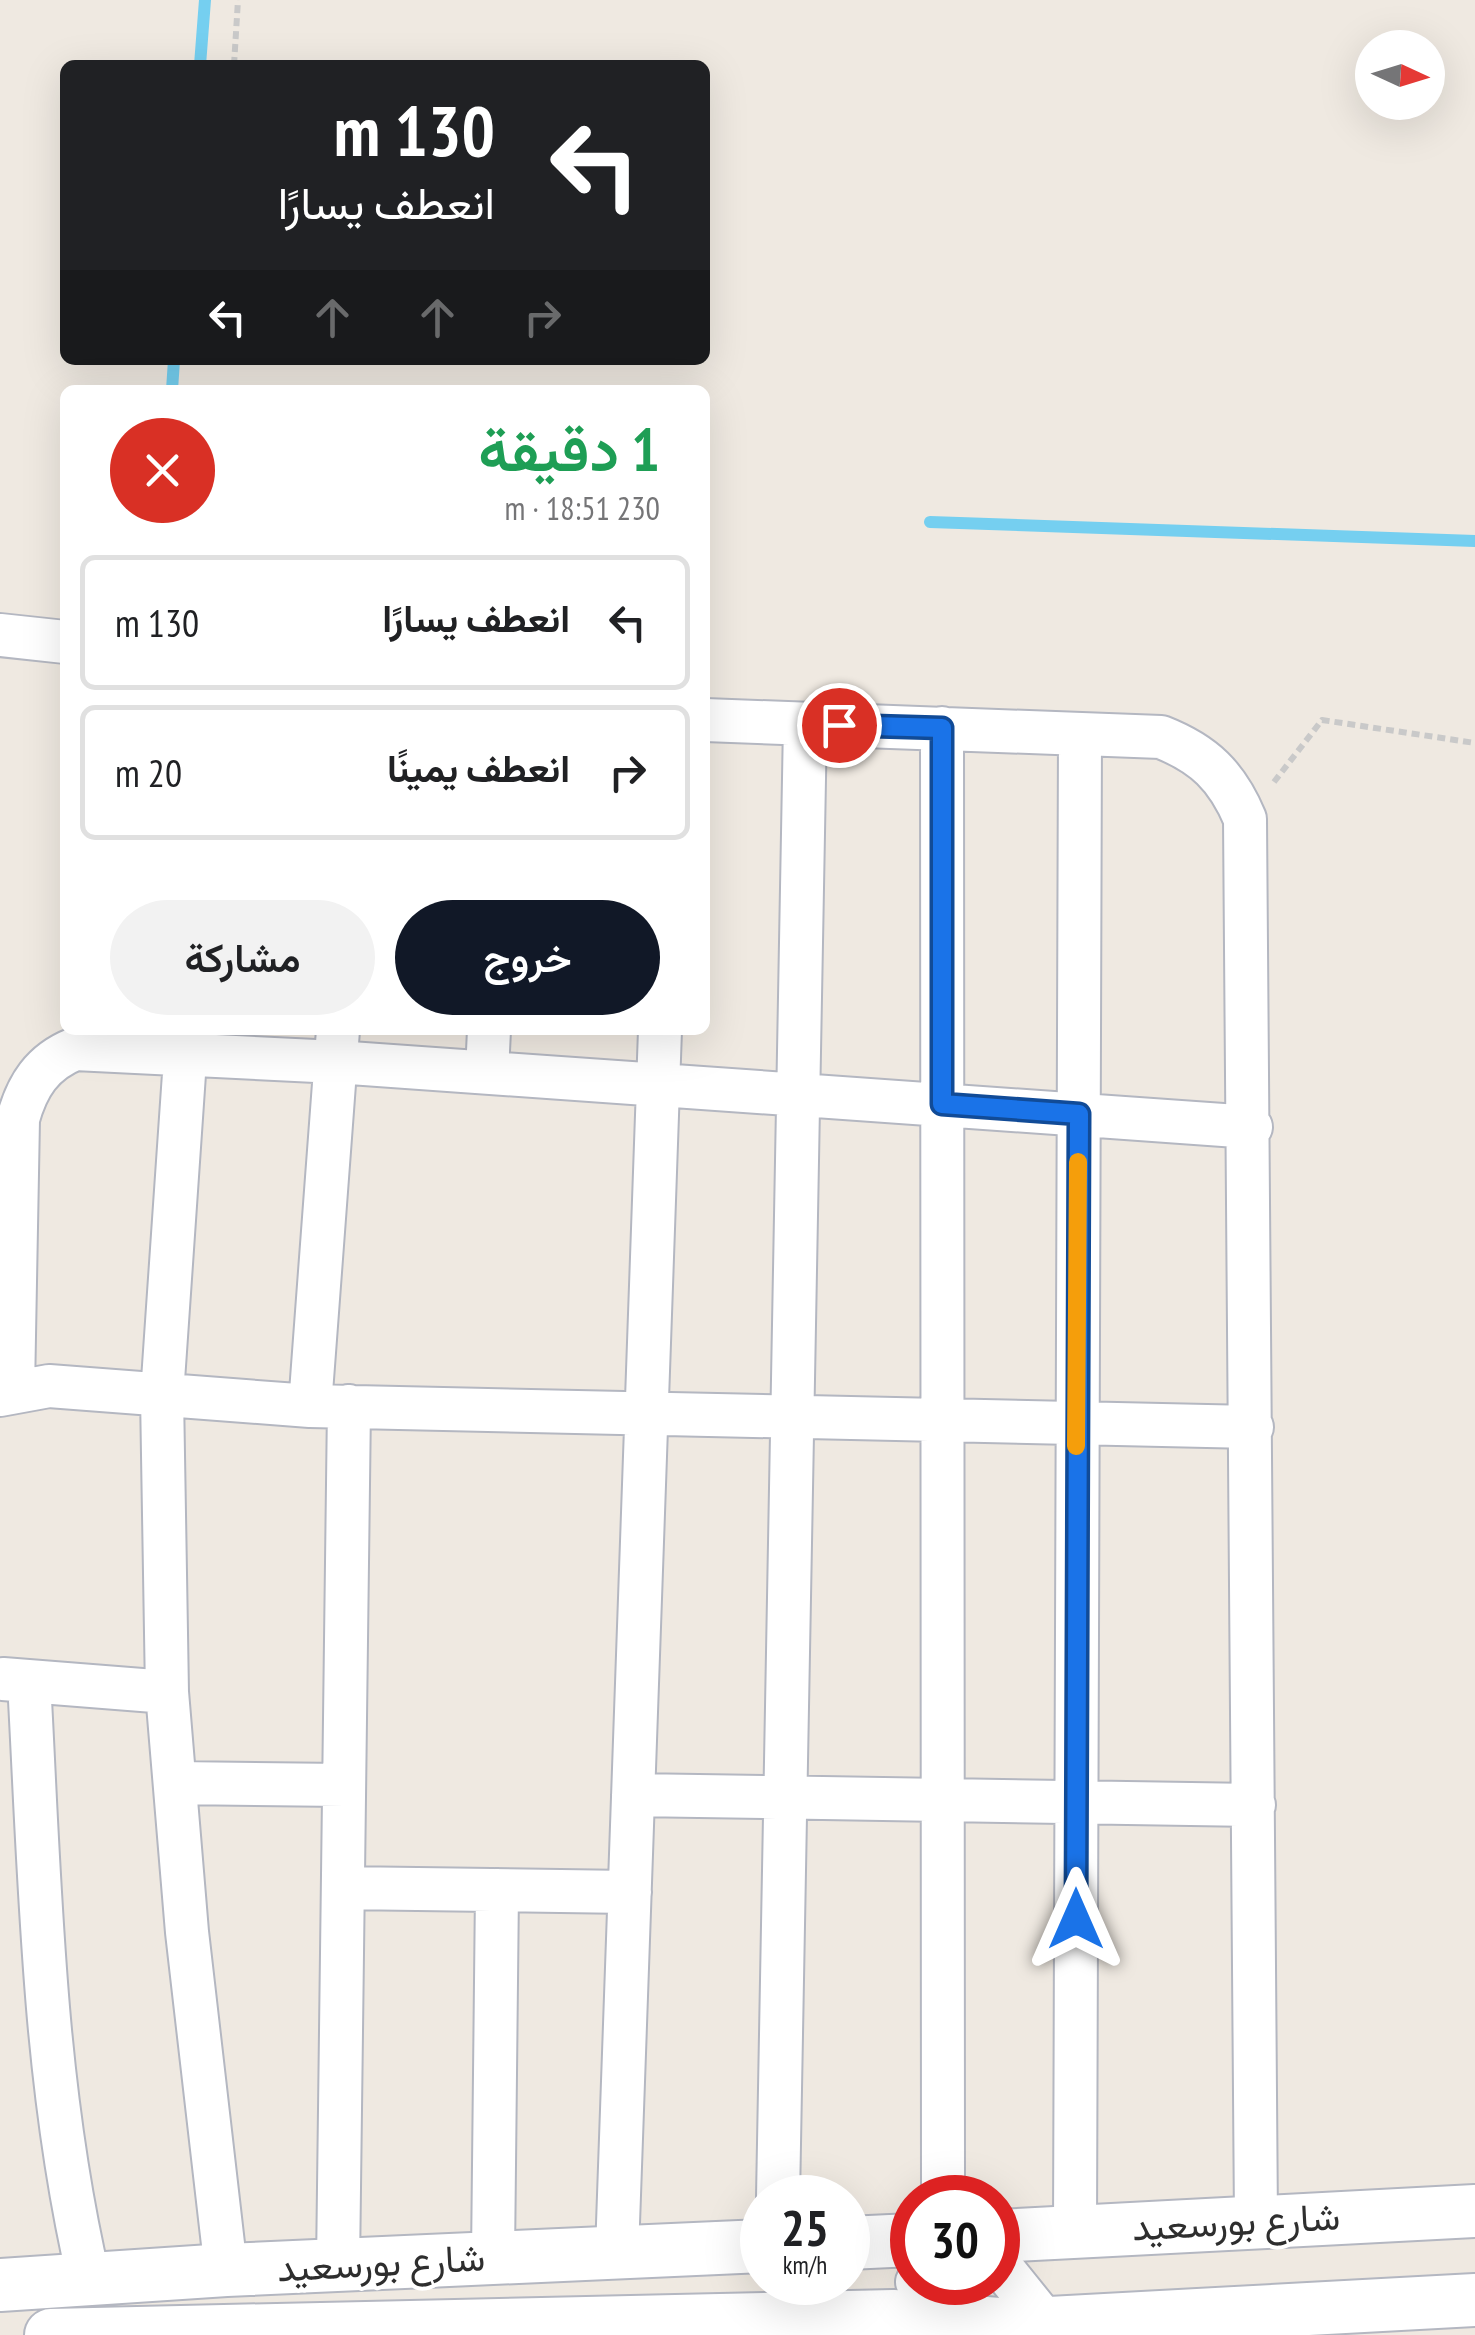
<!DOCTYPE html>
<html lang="ar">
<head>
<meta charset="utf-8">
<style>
  body { margin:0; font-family:"PT Sans Narrow",Vazirmatn,sans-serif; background:#f2f2f2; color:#202124; direction:rtl; height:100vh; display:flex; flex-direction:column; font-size:38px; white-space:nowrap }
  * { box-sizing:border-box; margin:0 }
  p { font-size:32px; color:#757577 }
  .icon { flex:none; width:55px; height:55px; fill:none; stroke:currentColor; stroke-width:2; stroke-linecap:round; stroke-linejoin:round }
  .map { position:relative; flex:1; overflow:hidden; direction:ltr }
  .side { position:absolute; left:60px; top:385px; width:650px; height:650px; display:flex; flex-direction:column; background:#fff; border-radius:15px; box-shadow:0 10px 40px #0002; direction:rtl }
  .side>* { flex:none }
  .guide { position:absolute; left:60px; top:60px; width:650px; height:305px; border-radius:15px; box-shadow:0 10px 40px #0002; direction:rtl; background:#202124; color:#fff; overflow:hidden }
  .needle { width:65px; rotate:94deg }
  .buttons { position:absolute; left:1355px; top:30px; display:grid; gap:20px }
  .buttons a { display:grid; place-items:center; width:90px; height:90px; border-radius:50%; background:#fff; box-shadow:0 10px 40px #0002; font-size:50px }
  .speed { position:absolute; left:740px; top:2175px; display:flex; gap:20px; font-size:50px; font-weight:700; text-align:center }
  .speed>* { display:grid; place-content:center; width:130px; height:130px; border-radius:50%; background:#fff; box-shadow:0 10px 40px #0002; line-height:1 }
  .speed small { font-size:25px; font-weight:400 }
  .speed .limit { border:15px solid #d22; background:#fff; color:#111 }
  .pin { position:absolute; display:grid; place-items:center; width:85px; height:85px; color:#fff; margin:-42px; border:5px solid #fff; border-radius:50%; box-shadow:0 2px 10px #0007 }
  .me { position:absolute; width:110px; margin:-55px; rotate:0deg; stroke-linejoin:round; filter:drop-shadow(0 0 8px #0008) }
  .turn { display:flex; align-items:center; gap:35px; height:210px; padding:0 50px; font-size:45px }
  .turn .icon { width:130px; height:130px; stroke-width:2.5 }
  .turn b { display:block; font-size:70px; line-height:85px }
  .lanes { display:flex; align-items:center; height:95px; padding:0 50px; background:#0003; justify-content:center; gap:50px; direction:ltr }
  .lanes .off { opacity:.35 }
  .round { display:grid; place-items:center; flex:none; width:105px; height:105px; border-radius:52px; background:#f2f2f2 }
  .headline { display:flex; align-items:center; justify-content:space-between; height:170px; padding:0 50px }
  h1 { font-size:60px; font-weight:600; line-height:75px; color:#1e9e55 }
  .action { display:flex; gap:20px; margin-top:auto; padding:20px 50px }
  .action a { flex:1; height:115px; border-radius:60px; background:#111827; color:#fff; font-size:40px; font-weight:600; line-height:115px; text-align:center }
  .action a+a { background:#f2f2f2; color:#202124 }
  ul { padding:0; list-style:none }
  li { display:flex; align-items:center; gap:30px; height:135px; margin:0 20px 15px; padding:0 30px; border:5px solid #e0e0e0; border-radius:15px }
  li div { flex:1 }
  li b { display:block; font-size:38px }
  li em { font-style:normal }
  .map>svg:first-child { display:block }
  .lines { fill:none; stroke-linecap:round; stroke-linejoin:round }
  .stream { stroke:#75cff0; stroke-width:12 }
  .minor-casing { stroke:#b4b7c1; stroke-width:46 }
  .tertiary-casing { stroke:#b4b7c1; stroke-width:56 }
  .path { stroke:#c9c9c9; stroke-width:6; stroke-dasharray:8 5; stroke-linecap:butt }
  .minor { stroke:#fff; stroke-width:42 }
  .tertiary { stroke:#fff; stroke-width:52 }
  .route-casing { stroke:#114b97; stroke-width:25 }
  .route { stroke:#1a73e8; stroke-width:18 }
  .slow { stroke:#f59e0b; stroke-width:18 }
  .labels { text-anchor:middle; stroke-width:8; stroke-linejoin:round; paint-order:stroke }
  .street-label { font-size:38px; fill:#2e2e2e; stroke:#fff }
</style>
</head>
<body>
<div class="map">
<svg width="1475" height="2335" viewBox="0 0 1475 2335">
  <rect width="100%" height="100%" fill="#efe9e1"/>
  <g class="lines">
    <path class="stream" d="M200,65L205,0
      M172,390L174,360
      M930,522L1475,541"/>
    <defs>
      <path id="minor" d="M0,635L65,642
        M705,720L1161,737C1204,754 1227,776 1245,819L1256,2221
        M942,728L943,2198
        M187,1030L162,1395L167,1692L187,1932L226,2270
        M487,1072L489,1030
        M13,1390L18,1119C27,1086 42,1062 75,1049L336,1062L1251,1127
        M0,1395L49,1386L310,1406L1252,1427
        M310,1406L338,1030
        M3,1679L167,1692
        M29,1681C40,1882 43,2084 89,2280
        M175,1783L344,1785
        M633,1795L1254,1805
        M343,1888L630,1892
        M778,2198L805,724
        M1075,2231L1080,734
        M617,2252L660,1030
        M493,2257L497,1890
        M998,2263L1056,2335
        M338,2266L349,1406
        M917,2282L959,2335"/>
      <path id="tertiary" d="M998,2236L1475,2211
        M848,2243L912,2240
        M0,2285L226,2270L762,2246
        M51,2335L893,2316L1012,2325L1475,2300"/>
    </defs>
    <use href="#minor" class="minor-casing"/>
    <use href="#tertiary" class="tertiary-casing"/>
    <path class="path" d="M234,65L238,0
      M1274,782L1322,720L1475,743"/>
    <use href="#minor" class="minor"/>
    <use href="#tertiary" class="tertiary"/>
  </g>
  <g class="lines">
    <defs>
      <path id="route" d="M839,725L942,728V1104L1079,1114L1076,1919"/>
    </defs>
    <use href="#route" class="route-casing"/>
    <use href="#route" class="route"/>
    <path class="slow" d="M1076,1446L1078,1162"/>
  </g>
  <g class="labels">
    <g class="street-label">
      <text transform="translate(1236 2222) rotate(-3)" y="13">شارع بورسعيد</text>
      <text transform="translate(381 2263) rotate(-3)" y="13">شارع بورسعيد</text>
    </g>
  </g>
</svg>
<div class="buttons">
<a><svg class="needle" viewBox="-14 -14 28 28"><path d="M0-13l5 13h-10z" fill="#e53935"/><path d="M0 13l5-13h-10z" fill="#757577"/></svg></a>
</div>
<div class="speed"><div>25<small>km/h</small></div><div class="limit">30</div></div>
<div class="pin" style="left:839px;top:725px;background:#d93025"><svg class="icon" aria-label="arrive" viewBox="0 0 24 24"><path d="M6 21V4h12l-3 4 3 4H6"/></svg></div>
<svg class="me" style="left:1076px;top:1919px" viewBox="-20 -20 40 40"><path d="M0-17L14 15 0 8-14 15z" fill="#1a73e8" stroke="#fff" stroke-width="4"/></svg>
<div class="guide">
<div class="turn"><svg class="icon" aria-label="left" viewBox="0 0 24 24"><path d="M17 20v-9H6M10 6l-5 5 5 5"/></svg><div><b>130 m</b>انعطف يسارًا</div></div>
<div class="lanes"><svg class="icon" aria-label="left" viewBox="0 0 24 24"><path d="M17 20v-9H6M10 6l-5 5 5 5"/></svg><svg class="icon off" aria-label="ahead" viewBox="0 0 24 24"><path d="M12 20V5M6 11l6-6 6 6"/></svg><svg class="icon off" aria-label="ahead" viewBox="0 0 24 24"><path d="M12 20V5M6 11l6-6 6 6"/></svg><svg class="icon off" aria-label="right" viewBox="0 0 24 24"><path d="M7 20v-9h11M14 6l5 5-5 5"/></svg></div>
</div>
<section class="side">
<div class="headline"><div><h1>1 دقيقة</h1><p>230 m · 18:51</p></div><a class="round" style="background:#d93025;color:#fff"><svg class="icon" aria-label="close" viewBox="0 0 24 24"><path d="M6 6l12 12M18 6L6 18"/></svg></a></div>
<ul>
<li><svg class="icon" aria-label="left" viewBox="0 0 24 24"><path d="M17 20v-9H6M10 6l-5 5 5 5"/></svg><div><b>انعطف يسارًا</b></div><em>130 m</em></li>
<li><svg class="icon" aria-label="right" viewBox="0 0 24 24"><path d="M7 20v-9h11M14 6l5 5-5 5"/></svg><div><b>انعطف يمينًا</b></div><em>20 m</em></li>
</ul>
<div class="action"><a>خروج</a><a>مشاركة</a></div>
</section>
</div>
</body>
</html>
